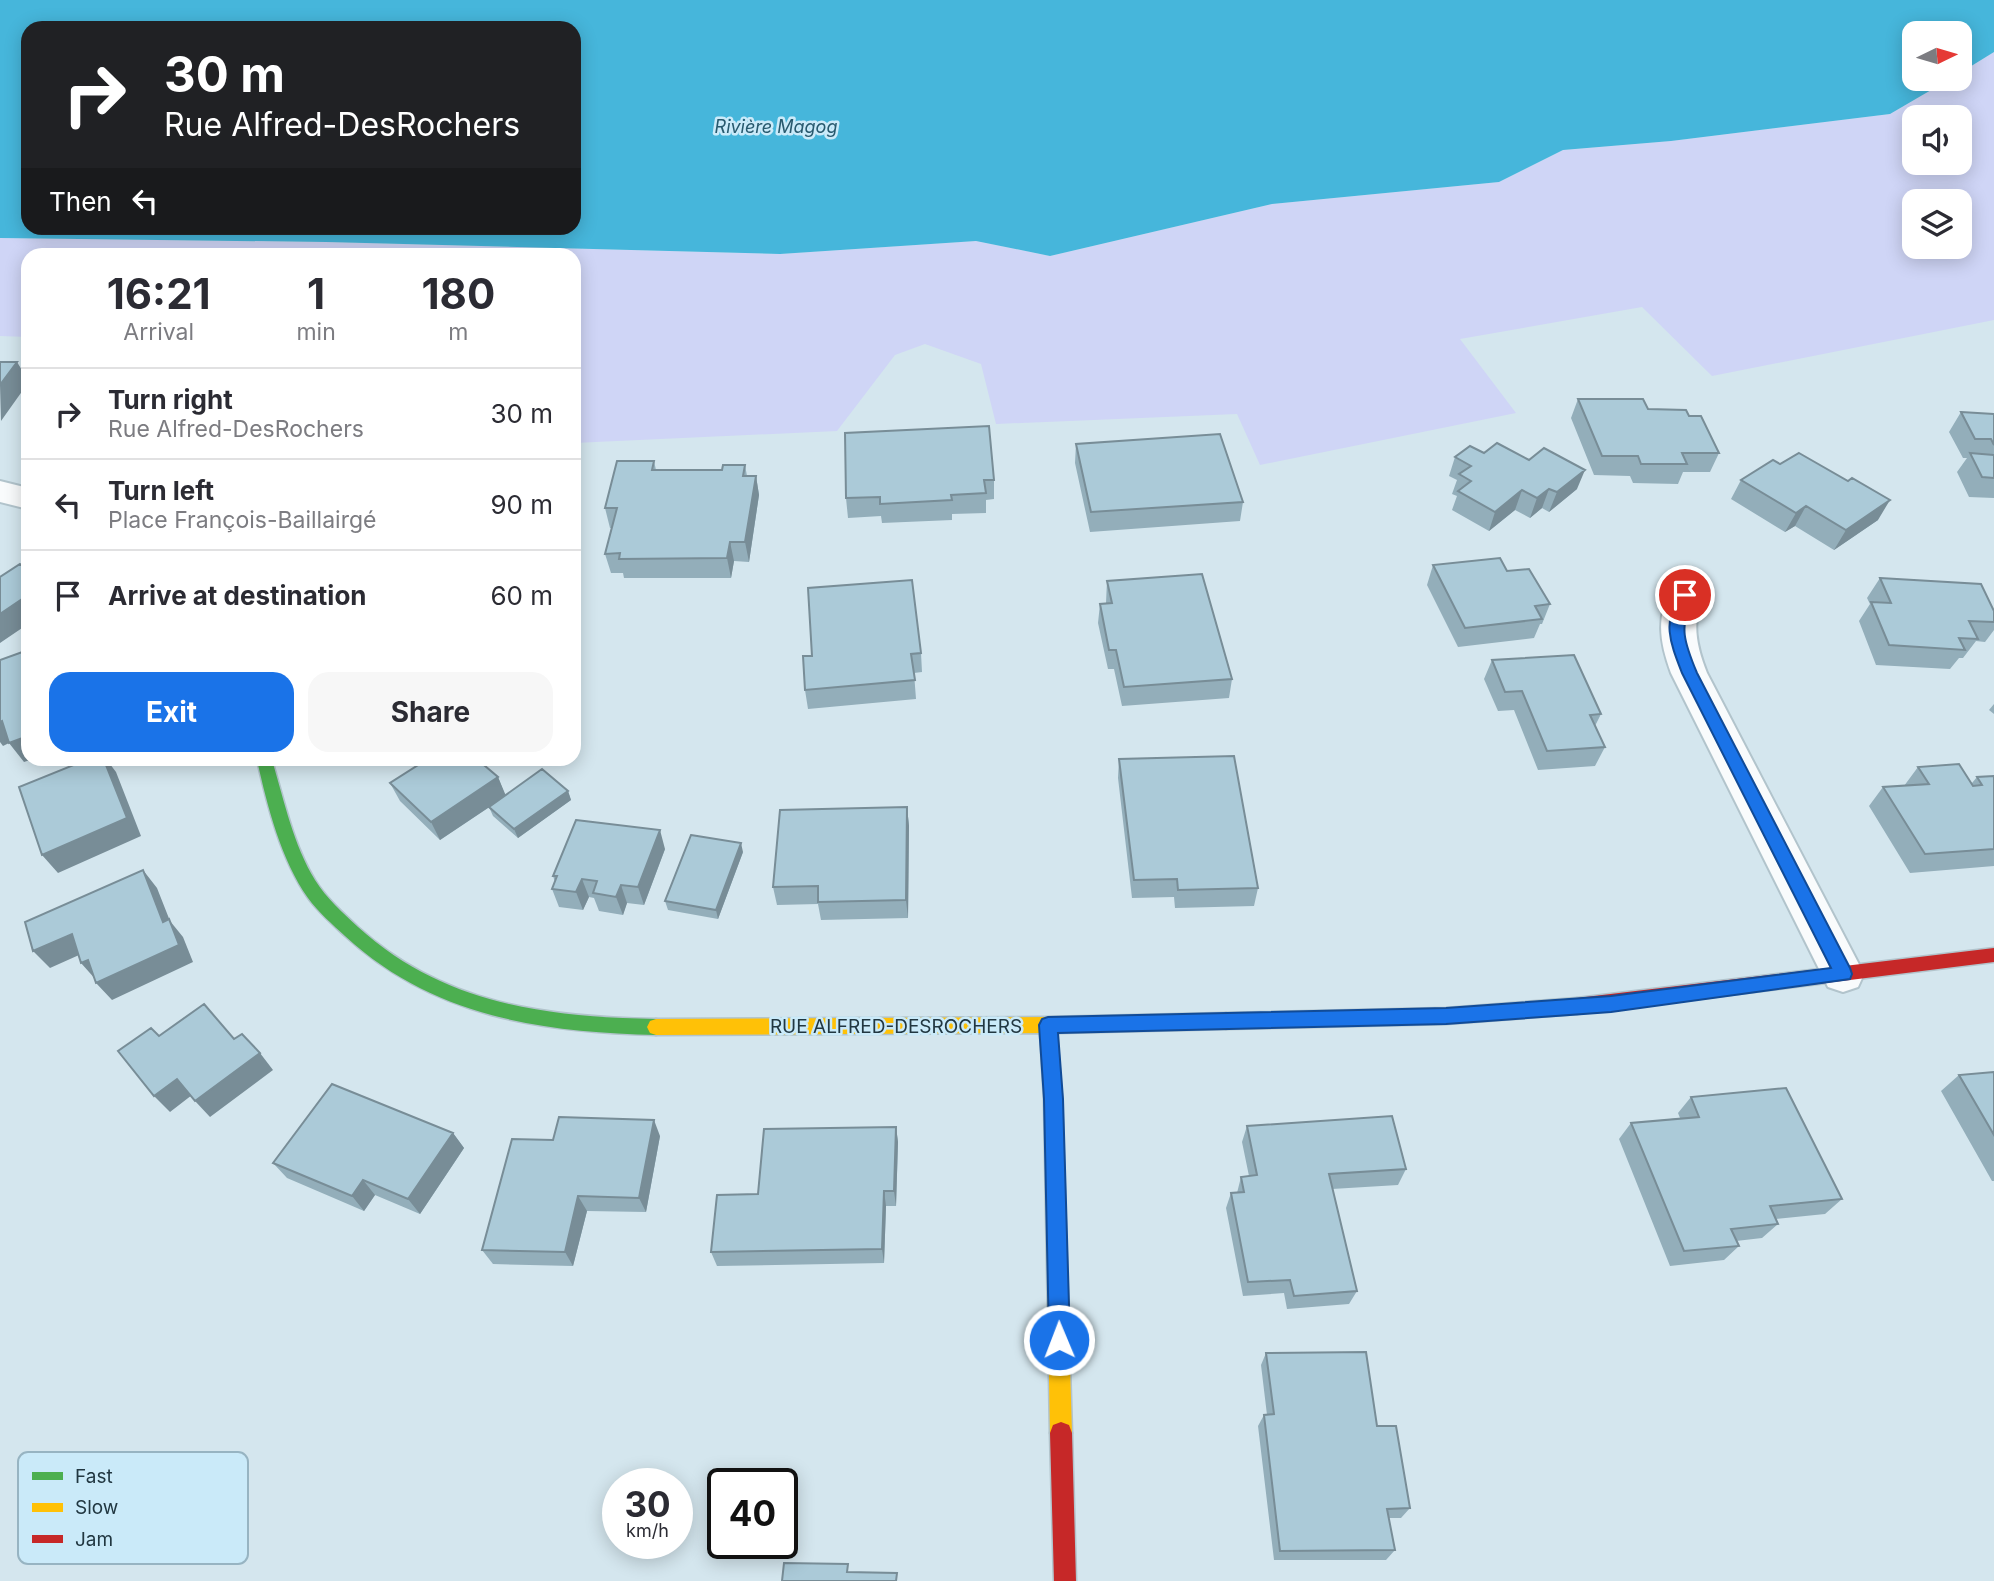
<!DOCTYPE html>
<html lang="en">
<head>
<meta charset="utf-8">
<style>
  body { margin:0; font-family:Inter,sans-serif; background:#f7f7f7; color:#2b2b33; height:100vh; display:flex; flex-direction:column; font-size:26px; white-space:nowrap }
  * { box-sizing:border-box; margin:0 }
  p { font-size:23px; color:#7c7c81 }
  .icon { flex:none; width:38px; height:38px; fill:none; stroke:currentColor; stroke-width:2; stroke-linecap:round; stroke-linejoin:round }
  .map { position:relative; flex:1; overflow:hidden }
  .side { position:absolute; left:21px; top:248px; width:560px; height:518px; display:flex; flex-direction:column; background:#fff; border-radius:21px; box-shadow:0 4px 18px #0003 }
  .side>* { flex:none }
  .banner { position:absolute; left:21px; top:21px; width:560px; height:214px; border-radius:21px; box-shadow:0 4px 18px #0003; background:#202124; color:#fff; overflow:hidden }
  .needle { width:46px; rotate:85deg }
  .tools { position:absolute; left:1902px; top:21px; display:grid; gap:14px }
  .tools a { display:grid; place-items:center; width:70px; height:70px; border-radius:14px; background:#fff; box-shadow:0 4px 18px #0003; font-size:35px }
  .speed { position:absolute; left:602px; top:1468px; display:flex; gap:14px; font-size:35px; font-weight:700; text-align:center }
  .speed>* { display:grid; place-content:center; width:91px; height:91px; border-radius:50%; background:#fff; box-shadow:0 4px 18px #0003; line-height:1 }
  .speed small { font-size:18px; font-weight:400 }
  .speed .limit { border:4px solid #111; border-radius:10px; background:#fff; color:#111 }
  .pin { position:absolute; display:grid; place-items:center; width:60px; height:60px; color:#fff; margin:-30px; border:4px solid #fff; border-radius:50%; box-shadow:0 2px 7px #0007 }
  .me { position:absolute; width:77px; margin:-38px; rotate:359deg; stroke-linejoin:round; filter:drop-shadow(0 0 5px #0008) }
  .turn { display:flex; align-items:center; gap:24px; height:147px; padding:0 28px; font-size:32px }
  .turn .icon { width:91px; height:91px; stroke-width:2.5 }
  .turn b { display:block; font-size:49px; line-height:60px }
  .then { display:flex; align-items:center; height:66px; padding:0 28px; background:#0003; gap:14px; font-size:26px }
  .eta { display:flex; justify-content:space-evenly; align-items:center; height:119px; text-align:center }
  .eta b { font-size:42px; font-weight:700; line-height:49px }
  .primary-button { display:flex; gap:14px; margin-top:auto; padding:14px 28px }
  .primary-button a { flex:1; height:80px; border-radius:21px; background:#1a73e8; color:#fff; font-size:28px; font-weight:700; line-height:80px; text-align:center }
  .primary-button a+a { background:#f7f7f7; color:#2b2b33 }
  ul { padding:0; list-style:none }
  li { display:flex; align-items:center; gap:21px; height:91px; padding:0 28px; border-top:2px solid #e1e1e2 }
  li div { flex:1 }
  li b { display:block; font-size:26px }
  li em { font-style:normal }
  .map>svg:first-child { display:block }
  .green { fill:#cfd5f6; fill-rule:evenodd }
  .water { fill:#46b6db; fill-rule:evenodd }
  .lines { fill:none; stroke-linecap:round; stroke-linejoin:round }
  .street-casing { stroke:#b2c4cc; stroke-width:4 }
  .fast-casing { stroke:#b2c4cc; stroke-width:3 }
  .slow-casing { stroke:#b2c4cc; stroke-width:3 }
  .jam-casing { stroke:#b2c4cc; stroke-width:3 }
  .street { fill:#f9fbfc; fill-rule:evenodd }
  .fast { fill:#4caf50; fill-rule:evenodd }
  .slow { fill:#ffc107; fill-rule:evenodd }
  .jam { fill:#c62828; fill-rule:evenodd }
  .wall { fill:#93aeba }
  .shaded-wall { fill:#788d97 }
  .building { fill:#abcad8; stroke:#788d97; stroke-width:2 }
  .route { fill:#1a73e8; stroke:#114b97; stroke-width:2 }
  .labels { text-anchor:middle; stroke-width:5; stroke-linejoin:round; paint-order:stroke }
  .far-water-label { font-size:18px; font-style:italic; fill:#27596e; stroke:#caeaf9 }
  .street-label { font-size:19px; fill:#213741; stroke:#caeaf9 }
  .key { fill:#caeaf9; stroke:#97b4c2; stroke-width:2 }
  .key-label { font-size:19px; fill:#213741 }
</style>
</head>
<body>
<div class="map">
<svg width="1994" height="1581" viewBox="0 0 1994 1581">
  <rect width="100%" height="100%" fill="#d4e6ee"/>
  <path class="green" d="M1994,52V320L1712,376L1642,307L1460,339L1516,413L1260,465L1237,414L996,424L981,364L925,344L895,355L837,431L574,443V256H28V337L0,336V238L326,242L780,254L976,241L1050,256L1272,204L1499,182L1563,150L1671,141L1890,114L1950,79H1960V73ZM1914,117H1960V163H1914ZM1914,201H1960V247H1914Z"/>
  <path class="water" d="M0,0H1994V52L1960,73V33H1914V79H1950L1890,114L1671,141L1563,150L1499,182L1272,204L1050,256L976,241L780,254L326,242L0,238ZM28,28H574V228H28Z"/>
  <g class="lines">
    <defs>
      <path id="street" d="M0,481L28,488V509L0,502Z
        M1685,583L1697,587L1702,595C1692,624 1696,645 1707,673L1864,974L1858,987L1843,992L1828,987L1671,673C1660,643 1655,616 1673,587Z"/>
      <path id="fast" d="M257,760H272C284,800 293,844 315,880C326,898 343,913 358,927C443,1004 545,1017 656,1019L662,1021L665,1027L662,1033L656,1035C541,1032 433,1017 345,936C333,925 318,912 308,898C281,860 267,805 257,760Z
        M1577,998L1583,1001L1586,1006L1583,1011L1577,1014L1446,1024L1226,1029L1220,1027L1217,1021L1220,1015L1226,1013L1446,1008Z"/>
      <path id="slow" d="M1226,1013L1232,1015L1235,1021L1232,1027L1226,1029L1057,1033L1062,1099L1072,1433L1069,1441L1061,1444L1053,1441L1050,1433L1044,1099L1040,1033L656,1035L650,1033L647,1027L650,1021L656,1019L1048,1017Z"/>
      <path id="jam" d="M1994,948V962L1577,1014L1571,1011L1568,1006L1571,1001L1577,998Z
        M1061,1422L1069,1425L1072,1433L1076,1581H1054L1050,1433L1053,1425Z"/>
    </defs>
    <use href="#street" class="street-casing"/>
    <use href="#fast" class="fast-casing"/>
    <use href="#slow" class="slow-casing"/>
    <use href="#jam" class="jam-casing"/>
    <use href="#street" class="street"/>
    <use href="#fast" class="fast"/>
    <use href="#slow" class="slow"/>
    <use href="#jam" class="jam"/>
  </g>
  <path class="wall" d="M1578,399L1689,416L1719,453L1710,472H1683L1678,484L1633,483L1630,476L1594,475L1571,418Z
    M1961,412L1994,414V498L1969,497L1957,472L1967,458H1963L1949,432Z
    M845,433L994,480V499L986,500V513L952,514V520L882,523L881,516L848,518L846,498Z
    M1076,444L1243,502L1240,521L1090,532L1075,463Z
    M1484,453L1577,489L1549,512L1542,508L1530,518L1515,510L1489,531L1452,510L1457,496L1452,494L1457,480L1449,476L1455,457Z
    M654,461L656,470H722L745,465L747,476H756L759,495L749,562L734,561L731,578H624L623,573H611L605,554L612,528H610L605,508Z
    M1741,480L1878,520L1834,550L1795,526L1785,532L1731,499Z
    M1433,565L1507,571L1550,604L1542,624H1540L1534,638L1458,647L1427,585Z
    M1880,578L1994,611V630L1985,642L1976,641L1963,658H1959L1950,669L1876,665L1859,621L1870,604L1867,598Z
    M1107,581L1232,679L1229,698L1122,706L1114,669H1108L1098,623L1100,604L1106,603Z
    M921,653L922,672L914,673L916,699L808,709L805,690L803,656Z
    M1492,660L1601,714L1595,726L1605,747L1595,766L1538,770L1514,710L1498,711L1484,679Z
    M1994,704V714L1989,710Z
    M1119,759L1258,888L1254,906L1175,908L1174,897L1132,898L1118,778Z
    M1918,767L1972,783L1977,777L1994,776V866L1910,873L1869,806L1883,787L1904,786Z
    M498,777L505,795L568,791L571,800L518,838L493,816L489,807L440,840L400,801L390,783Z
    M907,807L909,826L908,918L821,920L818,904L777,905L773,887Z
    M665,849L644,905L627,903L623,915L599,911L594,898L589,897L583,910L559,907L552,889L555,882L553,876Z
    M743,852L718,919L668,910L665,901Z
    M1994,1072V1181H1992L1941,1091L1959,1075Z
    M1691,1097L1842,1199L1825,1214L1776,1219L1778,1224L1762,1238L1736,1241L1739,1246L1724,1260L1670,1266L1619,1139L1631,1123L1680,1118L1678,1113Z
    M1247,1126L1406,1169L1398,1185L1332,1189L1357,1291L1349,1304L1287,1309L1284,1293L1243,1296L1226,1208L1231,1193H1237L1241,1177L1249,1176L1242,1142Z
    M896,1127L898,1142L896,1206H886L884,1263L717,1266L711,1252L758,1194Z
    M453,1133L464,1148L420,1214L375,1195L364,1211L287,1178L273,1163Z
    M660,1136L646,1212L587,1211L573,1266L493,1264L482,1250L553,1140Z
    M1266,1353L1377,1426L1410,1508L1401,1518H1389L1395,1550L1386,1560H1274L1258,1426L1264,1415H1267L1261,1365Z"/>
  <path class="shaded-wall" d="M17,362L28,380V383L1,421L0,385Z
    M1585,470L1577,489L1549,512L1557,492Z
    M756,476L759,495L749,562L745,542Z
    M1549,489L1542,508L1530,518L1537,498Z
    M1522,490L1515,510L1489,531L1495,512Z
    M1890,500L1878,520L1834,550L1846,530Z
    M1806,506L1795,526L1785,532L1796,513Z
    M730,542L734,561L731,578L727,558Z
    M28,595V624L0,643V614Z
    M2,721L28,736V760H30L24,762L9,743L3,746L0,742V722Z
    M104,760H107L116,772L141,836L58,873L42,855Z
    M498,777L506,796L440,840L431,822Z
    M568,791L571,800L518,838L514,829Z
    M907,807L909,826L908,918L906,900Z
    M660,830L665,849L644,905L638,887Z
    M741,843L743,852L718,919L716,910Z
    M143,870L157,888L170,921L183,937L193,962L112,1000L96,983L163,922Z
    M582,879L589,897L583,910L576,892Z
    M621,885L627,903L623,915L616,897Z
    M72,934L88,951L50,968L33,951Z
    M88,960L97,981L81,963Z
    M260,1053L273,1070L210,1117L195,1101Z
    M177,1079L192,1095L170,1112L154,1096Z
    M654,1120L660,1136L646,1212L639,1198Z
    M896,1127L898,1142L896,1206L894,1191Z
    M453,1133L464,1148L420,1214L408,1199Z
    M363,1180L375,1195L364,1211L352,1196Z
    M884,1191L886,1206L884,1263L882,1249Z
    M578,1196L587,1211L573,1266L565,1252Z"/>
  <path class="building" d="M0,362H17L0,385Z
    M1578,399H1643L1648,409L1686,410L1689,416H1701L1719,453H1682L1687,464H1641L1638,456H1602Z
    M1961,412L1994,414V445L1991,439H1975Z
    M989,426L994,480H984L986,493L951,495L952,500L880,504V497L846,498L845,433Z
    M1220,434L1243,502L1091,512L1076,444Z
    M1497,443L1529,460L1544,448L1585,470L1557,492L1549,489L1537,498L1522,490L1495,512L1458,491L1471,481L1459,474L1471,466L1455,457L1470,446L1484,453Z
    M1799,453L1848,481L1852,478L1890,500L1846,530L1806,506L1796,513L1741,480L1773,460L1780,464Z
    M1970,453L1994,455V478L1982,477Z
    M617,461H654L652,470H722L723,465H745L743,476H756L745,542H730L727,558L619,559L620,553L605,554L617,508H605Z
    M1500,558L1507,571L1529,569L1550,604L1535,606L1542,619L1465,628L1433,565Z
    M20,564L28,569V595L0,614V577Z
    M1202,574L1232,679L1124,687L1116,650H1109L1100,604L1112,603L1107,581Z
    M1880,578L1981,584L1994,611V622L1969,621L1978,639L1959,638L1965,650L1889,645L1871,602L1891,603Z
    M912,580L921,653L911,654L915,680L805,690L803,656H812L808,588Z
    M28,650V736L9,743L2,721L0,722V660Z
    M1574,655L1601,714L1590,715L1605,747L1547,751L1522,691L1505,692L1492,660Z
    M1234,756L1258,888L1178,890L1177,879L1134,880L1119,759Z
    M86,760H104L127,818L42,855L19,787Z
    M426,760H478L498,777L431,822L390,783Z
    M1959,764L1973,786L1982,785L1977,777L1994,776V849L1925,854L1883,787L1929,784L1918,767Z
    M542,769L568,791L514,829L489,807Z
    M907,807L906,900L818,902V886L773,887L780,810Z
    M576,820L660,830L638,887L621,885L616,897L593,893L597,881L582,879L576,892L552,889L557,876H553Z
    M691,835L741,843L716,910L665,901Z
    M143,870L163,922L169,919L179,945L96,983L88,960L81,963L72,934L33,951L25,922Z
    M204,1004L234,1039L242,1034L260,1053L195,1101L177,1079L154,1096L118,1051L151,1028L159,1036Z
    M1994,1072V1135L1959,1075Z
    M332,1084L453,1133L408,1199L363,1180L352,1196L273,1163Z
    M1786,1088L1842,1199L1770,1206L1778,1224L1731,1229L1739,1246L1684,1251L1631,1123L1699,1117L1691,1097Z
    M1392,1116L1406,1169L1329,1174L1357,1291L1294,1296L1290,1280L1248,1282L1231,1193L1244,1192L1241,1177L1257,1175L1247,1126Z
    M559,1117L654,1120L639,1198L578,1196L565,1252L482,1250L512,1139L553,1140Z
    M896,1127L894,1191H884L882,1249L711,1252L717,1195L758,1194L764,1129Z
    M1366,1352L1377,1426H1396L1410,1508L1387,1509L1395,1550L1280,1551L1264,1415L1274,1414L1266,1353Z
    M784,1563L848,1564L847,1572L897,1573L896,1581H782Z"/>
  <path class="route" d="M1685,590L1692,595C1679,628 1684,642 1697,673L1850,968L1852,974L1850,979L1611,1012L1446,1024L1058,1033L1063,1099L1070,1340L1066,1348L1059,1351L1052,1348L1049,1340L1044,1099L1039,1025L1042,1019L1048,1017L1446,1008L1611,996L1831,968L1682,673C1670,642 1662,623 1680,591Z"/>
  <g class="labels">
    <g class="far-water-label">
      <text x="776" y="133">Rivière Magog</text>
    </g>
    <g class="street-label">
      <text x="896" y="1033">RUE ALFRED-DESROCHERS</text>
    </g>
  </g>
  <rect x="18" y="1452" width="230" height="112" rx="10" class="key"/>
  <rect x="32" y="1472" width="31" height="8" fill="#4caf50"/>
  <rect x="32" y="1503" width="31" height="9" fill="#ffc107"/>
  <rect x="32" y="1535" width="31" height="8" fill="#c62828"/>
  <g class="key-label">
    <text x="75" y="1483">Fast</text>
    <text x="75" y="1514">Slow</text>
    <text x="75" y="1546">Jam</text>
  </g>
</svg>
<div class="tools">
<a><svg class="needle" viewBox="-14 -14 28 28"><path d="M0-13l5 13h-10z" fill="#e53935"/><path d="M0 13l5-13h-10z" fill="#7c7c81"/></svg></a>
<a><svg class="icon" aria-label="sound" viewBox="0 0 24 24"><path d="M4 9h4l5-4v14l-5-4H4zM17 9q2 3 0 6"/></svg></a>
<a><svg class="icon" aria-label="layers" viewBox="0 0 24 24"><path d="M12 4l9 5-9 5-9-5zM3 14l9 5 9-5"/></svg></a>
</div>
<div class="speed"><div>30<small>km/h</small></div><div class="limit">40</div></div>
<div class="pin" style="left:1685px;top:595px;background:#d93025"><svg class="icon" aria-label="arrive" viewBox="0 0 24 24"><path d="M6 21V4h12l-3 4 3 4H6"/></svg></div>
<svg class="me" style="left:1059px;top:1340px" viewBox="-20 -20 40 40"><circle r="17" fill="#1a73e8" stroke="#fff" stroke-width="3"/><path d="M0-11L8 9 0 5-8 9z" fill="#fff"/></svg>
<div class="banner">
<div class="turn"><svg class="icon" aria-label="right" viewBox="0 0 24 24"><path d="M7 20v-9h11M14 6l5 5-5 5"/></svg><div><b>30 m</b>Rue Alfred-DesRochers</div></div>
<div class="then">Then<svg class="icon" aria-label="left" viewBox="0 0 24 24"><path d="M17 20v-9H6M10 6l-5 5 5 5"/></svg></div>
</div>
<section class="side">
<div class="eta">
<div><b>16:21</b><p>Arrival</p></div>
<div><b>1</b><p>min</p></div>
<div><b>180</b><p>m</p></div>
</div>
<ul>
<li><svg class="icon" aria-label="right" viewBox="0 0 24 24"><path d="M7 20v-9h11M14 6l5 5-5 5"/></svg><div><b>Turn right</b><p>Rue Alfred-DesRochers</p></div><em>30 m</em></li>
<li><svg class="icon" aria-label="left" viewBox="0 0 24 24"><path d="M17 20v-9H6M10 6l-5 5 5 5"/></svg><div><b>Turn left</b><p>Place François-Baillairgé</p></div><em>90 m</em></li>
<li><svg class="icon" aria-label="arrive" viewBox="0 0 24 24"><path d="M6 21V4h12l-3 4 3 4H6"/></svg><div><b>Arrive at destination</b></div><em>60 m</em></li>
</ul>
<div class="primary-button"><a>Exit</a><a>Share</a></div>
</section>
</div>
</body>
</html>
